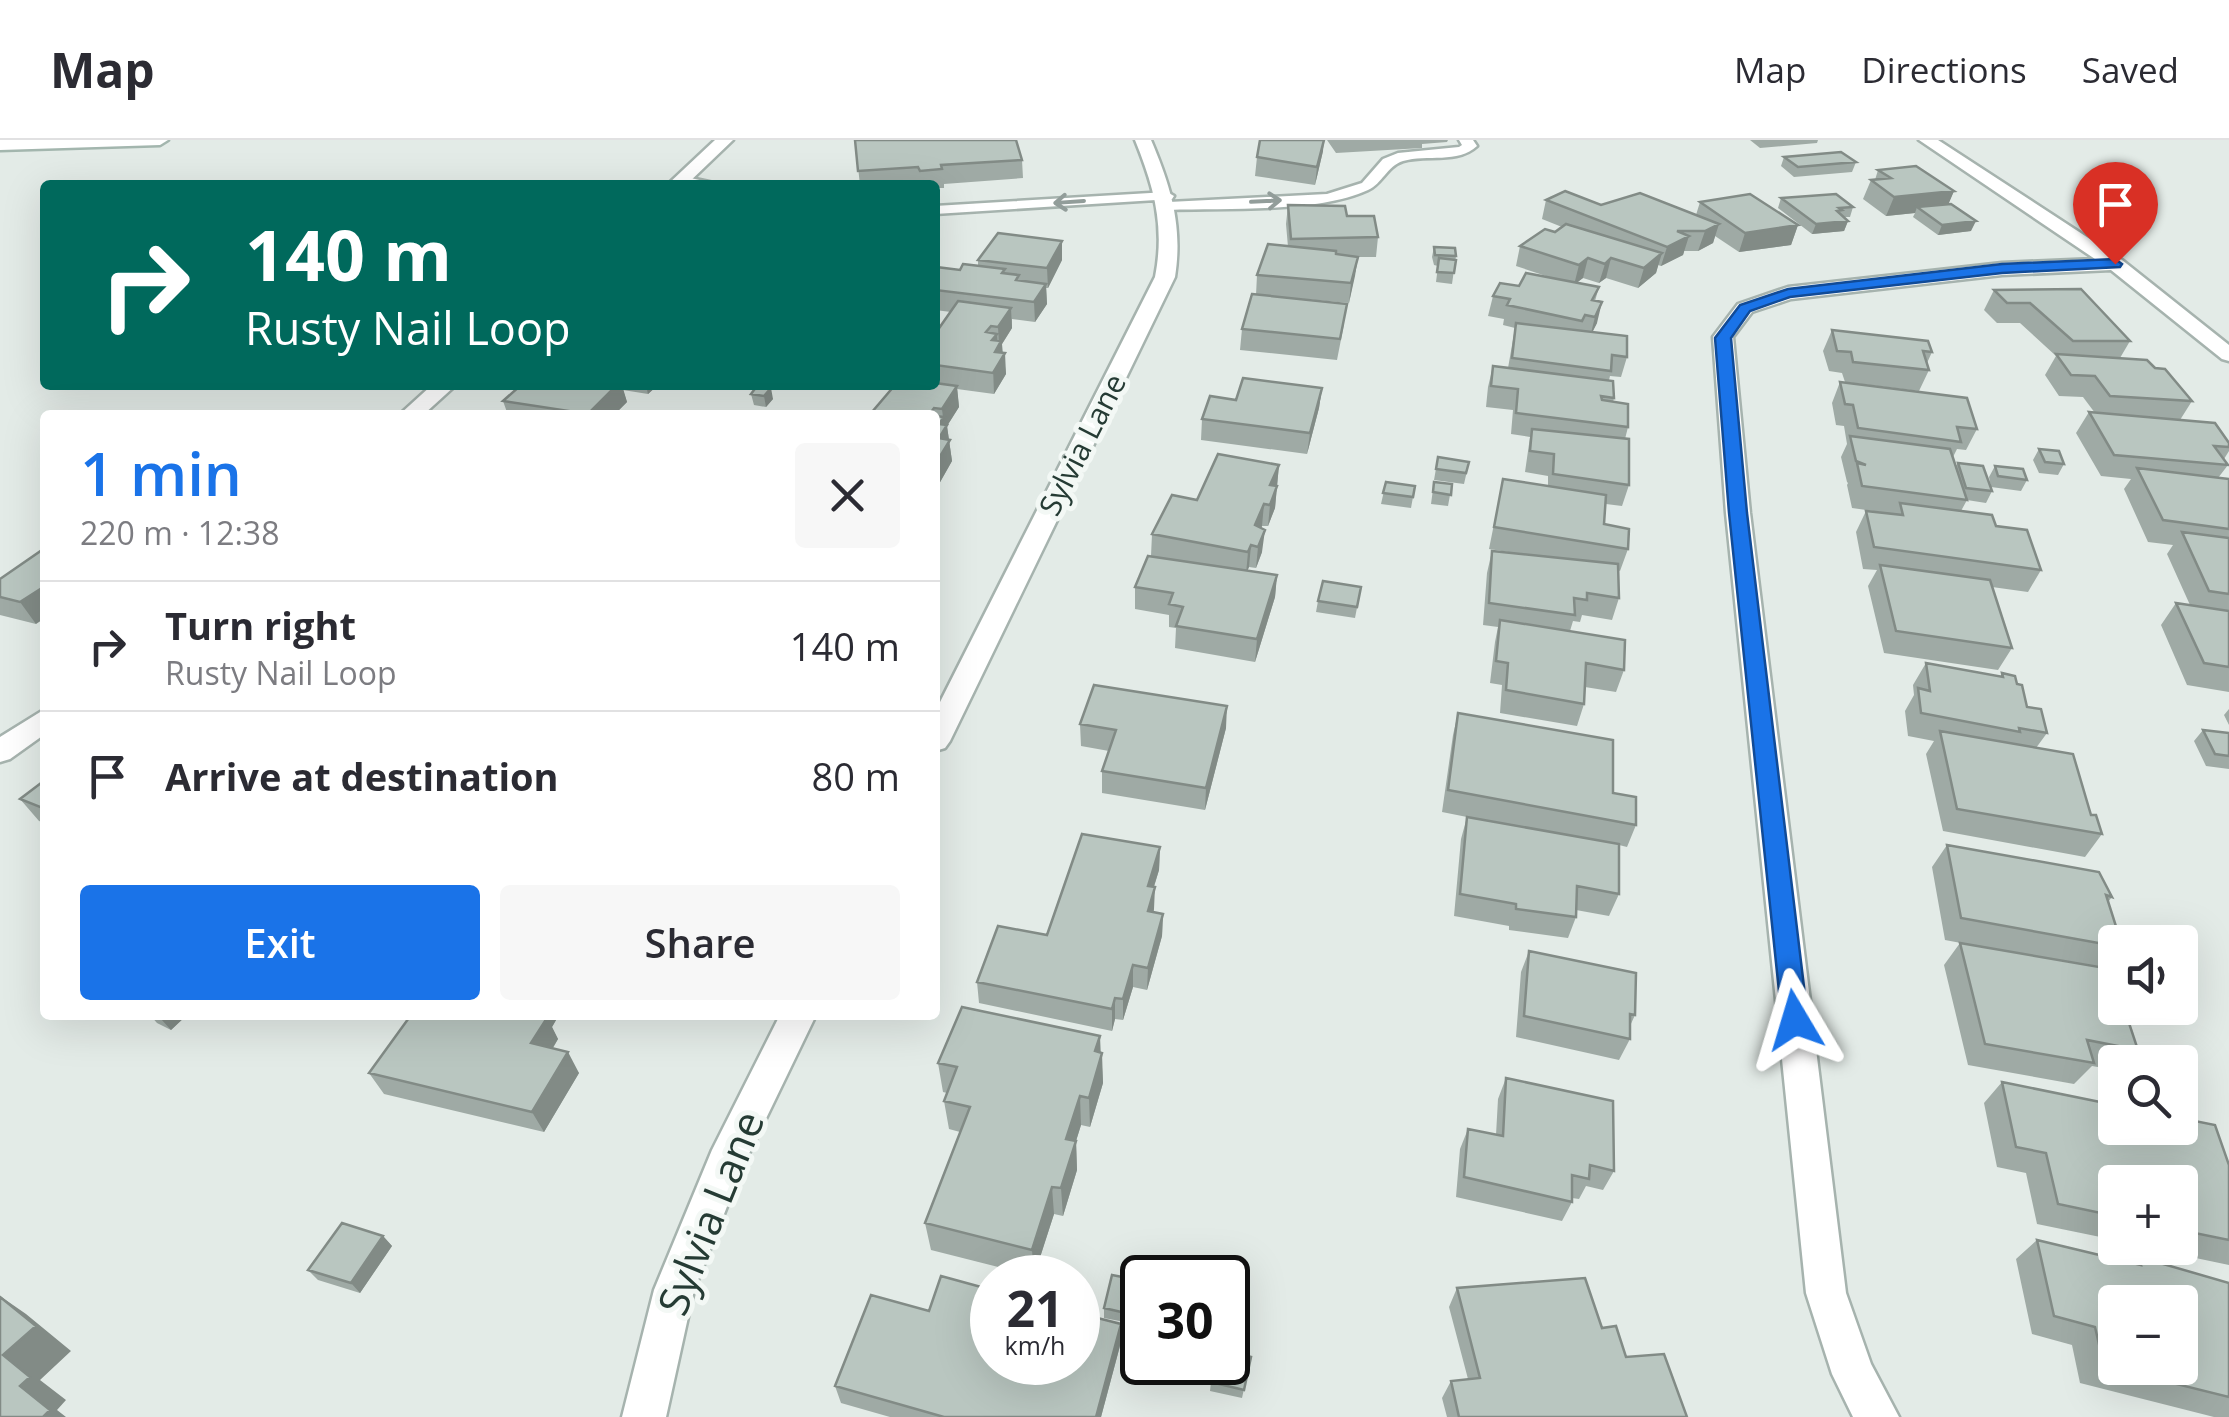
<!DOCTYPE html>
<html lang="en">
<head>
<meta charset="utf-8">
<style>
  body { margin:0; font-family:"Open Sans",sans-serif; background:#f7f7f7; color:#2b2b33; height:100vh; display:flex; flex-direction:column; font-size:38px; white-space:nowrap }
  * { box-sizing:border-box; margin:0 }
  p { font-size:32px; color:#7c7c81 }
  .icon { flex:none; width:55px; height:55px; fill:none; stroke:currentColor; stroke-width:2; stroke-linecap:round; stroke-linejoin:round }
  .map { position:relative; flex:1; overflow:hidden }
  .details { position:absolute; left:40px; top:270px; width:900px; height:610px; display:flex; flex-direction:column; background:#fff; border-radius:10px; box-shadow:0 10px 40px #0002 }
  .details>* { flex:none }
  .guide { position:absolute; left:40px; top:40px; width:900px; height:210px; border-radius:10px; box-shadow:0 10px 40px #0002; background:#00695c; color:#fff; overflow:hidden }
  .buttons { position:absolute; left:2098px; top:785px; display:grid; gap:20px }
  .buttons a { display:grid; place-items:center; width:100px; height:100px; border-radius:10px; background:#fff; box-shadow:0 10px 40px #0002; font-size:50px }
  .speed { position:absolute; left:970px; top:1115px; display:flex; gap:20px; font-size:50px; font-weight:700; text-align:center }
  .speed>* { display:grid; place-content:center; width:130px; height:130px; border-radius:50%; background:#fff; box-shadow:0 10px 40px #0002; line-height:1 }
  .speed small { font-size:25px; font-weight:400 }
  .speed .limit { border:5px solid #111; border-radius:15px; background:#fff; color:#111 }
  .pin { position:absolute; display:grid; place-items:center; width:85px; height:85px; color:#fff; margin:-102px -42px; border-radius:50% 50% 50% 0; rotate:-45deg; box-shadow:0 0 10px #0007 }
  .pin .icon { rotate:45deg }
  .me { position:absolute; width:110px; margin:-55px; rotate:353deg; stroke-linejoin:round; filter:drop-shadow(0 0 8px #0008) }
  .turn { display:flex; align-items:center; gap:35px; height:210px; padding:0 40px; font-size:45px }
  .turn .icon { width:130px; height:130px; stroke-width:2.5 }
  .turn b { display:block; font-size:70px; line-height:85px }
  .round { display:grid; place-items:center; flex:none; width:105px; height:105px; border-radius:10px; background:#f7f7f7 }
  .overview { display:flex; align-items:center; justify-content:space-between; height:170px; padding:0 40px }
  h1 { font-size:60px; font-weight:600; line-height:75px; color:#1a73e8 }
  .action { display:flex; gap:20px; margin-top:auto; padding:20px 40px }
  .action a { flex:1; height:115px; border-radius:10px; background:#1a73e8; color:#fff; font-size:40px; font-weight:600; line-height:115px; text-align:center }
  .action a+a { background:#f7f7f7; color:#2b2b33 }
  ul { padding:0; list-style:none }
  li { display:flex; align-items:center; gap:30px; height:130px; padding:0 40px; border-top:2px solid #e1e1e2 }
  li div { flex:1 }
  li b { display:block; font-size:38px }
  li em { font-style:normal }
  header { display:flex; align-items:center; gap:60px; box-sizing:border-box; height:140px; padding:0 50px; background:#fff; border-bottom:2px solid #e1e1e2 }
  header strong { font-size:48px }
  nav { display:flex; gap:55px; margin-inline-start:auto; font-size:35px }
  .map>svg:first-child { display:block }
  .lines { fill:none; stroke-linecap:round; stroke-linejoin:round }
  .lane-casing { stroke:#a6b3ae; stroke-width:5 }
  .street-casing { stroke:#a6b3ae; stroke-width:5 }
  .secondary-casing { stroke:#a3b6ae; stroke-width:5 }
  .lane { fill:#fff; fill-rule:evenodd }
  .street { fill:#fff; fill-rule:evenodd }
  .secondary { fill:#fff; fill-rule:evenodd }
  .wall { fill:#9faaa5 }
  .shaded-wall { fill:#828b86 }
  .building { fill:#b9c6c0; stroke:#828b86; stroke-width:2.5; fill-rule:evenodd }
  .oneway { stroke:#929d9a }
  .route { fill:#1a73e8; stroke:#114b97; stroke-width:2.5 }
  .labels { text-anchor:middle; stroke-width:10; stroke-linejoin:round; paint-order:stroke }
  .far-street-label { font-size:30px; fill:#253b34; stroke:#f3f8f5 }
  .near-street-label { font-size:42px; fill:#253b34; stroke:#f3f8f5 }
</style>
</head>
<body>
<header>
<strong>Map</strong>
<nav><a>Map</a><a>Directions</a><a>Saved</a></nav>
</header>
<div class="map">
<svg width="2229" height="1277" viewBox="0 0 2229 1277">
  <rect width="100%" height="100%" fill="#e3ebe7"/>
  <g class="lines">
    <defs>
      <path id="lane" d="M1459,0H1473L1477,6C1458,24 1427,14 1403,21C1387,26 1382,44 1368,50C1319,73 1225,68 1169,70L1162,66L1169,62L1327,54L1362,43L1383,19L1398,13L1459,7L1462,5Z
        M681,36L723,45L676,43L674,40Z
        M1167,52L1174,56L1172,59L935,74V66Z"/>
      <path id="street" d="M715,0H733L686,45H667Z
        M1135,0H1151C1171,47 1183,86 1175,137L950,601L945,608L935,611V572L1155,137C1165,86 1154,47 1135,0Z
        M1919,0H1938L2122,120L2229,205V221L2222,219L2111,130L2002,135L1791,159L1752,172L1733,197L1750,373L1846,1153L1871,1224L1899,1277H1853L1832,1234L1806,1153L1726,373L1713,197L1738,164L1788,147L2002,123L2095,119Z
        M432,245H456L423,275H399Z
        M45,569V594L10,619L0,622V597Z
        M780,875H816L743,1026L694,1150L666,1277H622L654,1150L712,1010Z"/>
      <path id="secondary" d="M0,0H168L160,5L0,10Z"/>
    </defs>
    <use href="#lane" class="lane-casing"/>
    <use href="#street" class="street-casing"/>
    <use href="#secondary" class="secondary-casing"/>
    <use href="#lane" class="lane"/>
    <use href="#street" class="street"/>
    <use href="#secondary" class="secondary"/>
  </g>
  <path class="wall" d="M855,0L1022,20L1023,38L944,44V48H935V45H860Z
    M1327,0H1448L1447,2L1422,4V8L1336,13Z
    M1750,0H1818L1817,3L1760,8Z
    M1323,11L1315,45L1255,36L1257,17Z
    M1784,17L1856,22L1852,32L1794,37L1781,26Z
    M1878,30L1954,51L1948,64L1971,91L1938,95L1913,77L1915,73L1886,76L1863,59L1871,40H1875Z
    M1781,58L1853,67L1850,77H1844L1848,81L1844,91L1812,94L1778,68Z
    M1546,60L1696,75L1700,62L1798,85L1791,105L1739,112L1715,96L1713,103L1698,111H1684L1683,115L1661,126L1658,125L1656,133L1638,148L1606,138L1599,143L1583,138L1577,142L1599,147L1595,161L1597,183L1592,192L1627,217L1621,237L1610,236L1609,240L1614,258L1613,262L1628,287L1625,299L1629,345L1622,366L1606,364L1604,384L1628,409L1620,431L1618,430L1619,458L1612,480L1582,475L1580,482L1573,481L1570,491L1624,530L1616,552L1585,547L1584,564L1577,586L1500,573L1502,545L1490,543L1495,502L1498,487L1483,485L1487,433L1492,411L1521,414L1489,409L1503,339L1548,346V336L1525,332L1530,297L1511,294L1513,270L1486,267L1488,247L1493,226L1508,228L1515,188L1503,185L1504,179L1488,176L1493,156L1552,138L1516,126L1520,106L1555,92L1562,87L1542,79Z
    M1288,65L1347,76L1378,97L1376,117H1358L1349,163L1269,156L1344,184L1337,220L1240,210L1242,189L1256,155L1257,135L1288,107L1286,84Z
    M1062,101V120L1048,148H1046L1047,164L1035,182L1012,179V188L1002,204L1006,234L994,254L957,249L959,267L947,286L952,321L939,344H935V275H872V272L935,245V194L951,172L935,170V128L960,130L978,126V120Z
    M1434,107L1456,116L1452,144L1436,142L1438,126L1434,125L1432,117Z
    M1994,150L2130,201L2120,218L2155,228L2192,261L2180,280L2229,303V311L2224,319L2228,325L2218,338L2229,339V552L2187,545L2161,485L2176,463L2190,465L2167,414L2173,405L2148,402L2124,349L2131,339L2101,336L2076,293L2089,272L2095,273L2083,257L2059,256L2045,235L2056,216L2020,183H1997L1984,170Z
    M1832,190L1932,212L1927,223L1929,230L1919,251L1845,242L1842,233L1829,231L1823,211Z
    M1840,242L1977,289L1966,310L1957,309L1953,317L1956,326L1958,323L1992,351L1986,363L1967,360L1961,371L1996,386L2041,430L2028,452L1992,447L2012,508L1998,530L1884,513L1868,446L1877,430L1863,429L1856,392L1866,371L1895,374L1852,368L1847,345L1848,343L1847,342L1841,317L1847,304L1844,286L1836,285L1832,263Z
    M521,245H658L648,254L623,250L627,262L614,275H508L503,261Z
    M757,246L773,259L766,267L754,265L751,254Z
    M1322,248L1319,268L1307,314L1201,300L1202,279L1236,260Z
    M2039,309L2064,324L2058,335L2039,333L2033,320Z
    M1438,317L1469,322L1464,344L1434,340Z
    M1279,325L1275,368L1268,386H1262L1261,388L1262,412L1256,428L1249,427L1247,431L1277,435L1275,457L1255,522L1175,508L1176,488L1169,487V475L1135,469V447L1151,416L1152,394L1197,360Z
    M1995,326L2027,340L2021,351L1991,347L1989,337Z
    M1386,342L1415,346L1411,368L1381,364Z
    M1434,342L1452,344L1448,366L1431,364Z
    M45,408L36,484L0,475V439Z
    M1361,447L1355,478L1316,472L1318,461Z
    M1926,523L2000,537L2002,533L2017,544L2027,567L2047,593L2036,608L2091,675L2102,694L2085,717L1943,691L1926,614L1934,601L1908,596L1905,571L1914,555L1913,545Z
    M2229,569V585L2224,575Z
    M1458,573L1613,653L1636,685L1627,707L1619,705V754L1609,776L1576,770V777L1568,798L1509,790V786L1454,776L1461,699L1467,677L1442,672L1453,595Z
    M1080,584L1226,588L1205,670L1102,653V631L1109,611L1081,606Z
    M2203,590L2229,593V629L2206,626L2194,601Z
    M45,640V683L39,681L20,659Z
    M1947,705L2112,757L2108,762L2115,802V816L2105,828L2138,910L2126,922H2115V930L2092,926L2074,944L1968,925L1944,825L1960,803L2025,815L1945,800L1932,727Z
    M1160,707L1159,730L1154,747V772L1163,774L1162,796L1147,850L1133,847L1123,880L1115,879L1112,891L979,863L977,842L1047,795Z
    M1529,811L1635,875L1630,886V899L1619,920L1516,897L1521,832Z
    M150,875H187L171,890L157,883Z
    M411,875H559L552,887L558,899L553,908L579,933L544,992L384,954L369,933Z
    M1100,896L1103,943L1090,987L1081,985L1076,1001L1077,1030L1063,1076L1054,1074L1034,1136L931,1110L925,1083L960,992L949,989L944,961L947,953L943,952L938,923Z
    M1506,938L1614,1031L1603,1050L1586,1046L1579,1059L1572,1058V1062L1562,1081L1456,1057L1460,1009L1468,989L1496,995L1498,959Z
    M2002,942L2229,1025V1125L2148,1108H2180V1042H2115V1100L2037,1084L2026,1033L1997,1027L1984,963Z
    M383,1096L392,1106L360,1153L318,1140L308,1130Z
    M2037,1100L2132,1123L2139,1117L2229,1143V1277H2214L2080,1243L2072,1205L2032,1194L2016,1119Z
    M1457,1148L1602,1188L1626,1217L1687,1277H1447L1442,1258L1451,1241L1468,1239L1449,1167Z
    M1138,1150L1130,1183L1104,1178V1168Z
    M929,1171L1121,1184V1202L1101,1277H890L841,1263L835,1246Z
    M1251,1217L1242,1258L1210,1251L1211,1242Z"/>
  <path class="shaded-wall" d="M1324,0L1323,11L1315,45L1317,27Z
    M1954,51L1946,70L1917,67L1915,73L1886,76L1894,57Z
    M1848,81L1844,91L1812,94L1816,84Z
    M1976,81L1971,91L1938,95L1942,85Z
    M1719,84L1713,103L1698,111L1705,91Z
    M1798,85L1791,105L1739,112L1745,93Z
    M1689,96L1683,115L1661,126L1667,107Z
    M1062,101V120L1048,148L1047,128Z
    M1662,113L1656,133L1638,148L1644,128Z
    M1358,117L1355,136L1349,163L1351,143Z
    M1588,118L1583,138L1574,145L1579,125Z
    M1611,118L1606,138L1599,143L1605,124Z
    M1046,144L1047,164L1035,182L1034,162Z
    M1602,162L1597,183L1590,197L1595,177Z
    M1011,168L1012,188L1002,204V217L1005,213L1006,234L994,254L992,200L997,194L998,207L999,205L998,187Z
    M617,245H622L627,262L614,275H589L588,274Z
    M646,245H658L648,254Z
    M957,246L959,267L947,286L952,321L939,344L936,323L939,284L943,278L942,269Z
    M771,248L773,259L766,267L764,256Z
    M1322,248L1319,268L1307,314L1310,293Z
    M1279,325L1277,346L1268,367L1270,345Z
    M1277,346L1275,368L1268,386L1270,365Z
    M1264,364L1262,386L1253,407L1255,385Z
    M1265,390L1262,412L1256,428L1258,407Z
    M1251,405L1249,427L1246,434L1248,412Z
    M1277,435L1275,457L1255,522L1257,499Z
    M45,446V478L36,484L20,462Z
    M1227,566L1226,588L1205,670L1206,648Z
    M1160,707L1159,730L1147,768L1148,746Z
    M1155,747L1154,769L1147,793L1148,771Z
    M1163,774L1162,796L1147,850L1148,828Z
    M1133,825V847L1123,880V859Z
    M1115,858V879L1112,891V869Z
    M165,875H187L171,890L161,879Z
    M535,875H559L552,887L558,899L543,924L531,903Z
    M1100,896V921L1102,913L1103,943L1090,987L1089,958L1095,911Z
    M568,912L579,933L544,992L532,972Z
    M1080,956L1081,985L1071,1017L1076,1001L1077,1030L1063,1076L1061,1048L1066,999Z
    M1052,1047L1054,1074L1034,1136L1032,1110Z
    M383,1096L392,1106L360,1153L351,1143Z
    M1138,1140V1150L1130,1183V1174Z
    M0,1156L26,1174L71,1211L40,1240L66,1260L57,1270L66,1277H43L20,1246L3,1215Z
    M1121,1184V1202L1101,1277H1096Z"/>
  <path class="building" d="M855,0H1016L1022,20L941,25L942,29L920,31L918,27L858,31Z
    M1260,0H1324L1317,27L1257,17Z
    M1841,12L1856,22L1798,27L1784,17Z
    M1916,26L1954,51L1894,57L1871,40L1891,38L1878,30Z
    M1565,51L1601,65L1640,53L1719,84L1705,91H1677L1689,96L1667,107L1546,60Z
    M1750,54L1798,85L1745,93L1700,62Z
    M1836,54L1853,67L1839,68L1842,70L1837,71L1848,81L1816,84L1781,58Z
    M1951,64L1976,81L1942,85L1917,67Z
    M1288,65L1345,66L1347,76H1374L1378,97L1291,99Z
    M1566,84L1662,113L1644,128L1611,118L1605,124L1588,118L1579,125L1520,106L1545,89L1555,92Z
    M998,93L1062,101L1047,128L978,120Z
    M1268,104L1336,111V114L1358,117L1351,143L1257,135Z
    M1434,107L1455,108L1456,116L1435,115Z
    M1439,118L1456,120L1454,133L1437,132Z
    M963,124L1005,129L1002,133L1019,135L1016,140L1046,144L1034,162L935,150L936,127L960,130Z
    M1526,133L1599,147L1592,160L1602,162L1595,177L1585,175L1582,181L1507,165L1510,159L1493,156L1500,143L1519,146Z
    M2081,149L2130,201H2073L2030,163H2007L1994,150Z
    M1252,154L1347,164L1340,199L1242,189Z
    M958,161L1011,168L998,187L991,186L986,192L997,194L992,200L1001,201L995,212L1005,213L993,233L935,225V194Z
    M1516,183L1627,196V217L1612,215L1611,231L1512,218Z
    M1832,190L1928,201L1932,212L1923,211L1929,230L1853,222L1851,212L1837,211Z
    M2056,214L2147,220L2155,228L2165,229L2192,261L2110,256L2095,236L2071,235Z
    M1493,226L1613,241L1614,258L1601,256L1602,260L1628,264V287L1516,273L1518,249L1491,246Z
    M1243,238L1322,248L1310,293L1202,279L1210,256L1236,260Z
    M1840,242L1967,258L1977,289L1957,287L1961,302L1858,288L1853,265L1845,264Z
    M935,243L957,246L942,269L934,268L929,275H876L878,272H872L895,245H935Z
    M521,245H617L588,274L503,261Z
    M757,246L771,248L764,256L751,254Z
    M2089,272L2215,283L2229,303V307L2214,306L2228,325L2114,315Z
    M935,276L944,277L939,284L947,285L939,298L950,300L936,323L935,322Z
    M1532,289L1629,299V345L1553,334L1554,314L1530,311Z
    M1850,296L1950,309L1967,360L1862,346L1857,323L1866,325L1856,321Z
    M2039,309L2059,311L2064,324L2045,322Z
    M1218,314L1279,325L1270,345L1277,346L1270,365L1264,364L1255,385L1265,390L1258,407L1251,405L1248,412L1152,394L1172,355L1197,360Z
    M1438,317L1469,322L1466,333L1436,329Z
    M1958,323L1983,326L1992,351L1966,348Z
    M1995,326L2023,329L2027,340L1998,336Z
    M2137,328L2229,339V389L2163,380Z
    M1503,339L1606,355L1604,384L1629,389L1628,409L1494,387Z
    M1386,342L1415,346L1413,357L1383,353Z
    M1434,342L1452,344L1451,355L1433,352Z
    M1900,363L1992,375L1996,386L2027,390L2041,430L1874,407L1866,371L1903,375Z
    M2182,392L2229,398V454L2209,451Z
    M45,408V446L20,462L0,457V439Z
    M1492,411L1618,424L1619,458L1587,453V460L1574,458L1575,475L1489,463Z
    M1148,416L1277,435L1257,499L1176,486L1183,467L1169,464L1173,453L1135,447Z
    M1880,425L1990,440L2012,508L1896,491Z
    M1323,441L1361,447L1357,467L1318,461Z
    M2176,463L2229,471V527L2204,523Z
    M1500,480L1625,500L1624,530L1586,523L1584,564L1506,550L1508,523L1496,521Z
    M1926,523L2003,537L2002,533L2015,536L2017,544L2022,545L2027,567L2041,569L2047,593L2019,588L2020,592L1921,573L1918,548L1930,551Z
    M1094,545L1227,566L1206,648L1102,631L1116,590L1080,584Z
    M1458,573L1613,600V653L1636,657V685L1448,650Z
    M2203,590L2229,593V616L2215,614Z
    M1940,591L2073,614L2091,675H2096L2102,694L1957,669Z
    M45,640V669L20,659Z
    M1467,677L1619,704V754L1577,746L1576,777L1516,769V764L1460,754Z
    M1082,694L1160,707L1148,746L1155,747L1148,771L1163,774L1148,828L1133,825L1123,859L1115,858L1112,869L977,842L998,786L1047,795Z
    M1947,705L2099,732L2112,757L2106,755L2121,802H2115V806L1961,778Z
    M1960,803L2111,829L2115,840V868H2124L2138,910L2087,900L2094,923L1985,904Z
    M1529,811L1636,833L1635,875L1630,874V899L1524,876Z
    M962,867L1100,896L1095,911L1102,913L1089,958L1080,956L1066,999L1076,1001L1061,1048L1052,1047L1032,1110L925,1083L970,967L944,961L957,927L938,923Z
    M411,875H537L547,878L531,903L568,912L532,972L369,933Z
    M1506,938L1613,961L1614,1031L1590,1025L1589,1039L1572,1035V1062L1464,1037L1468,989L1503,996Z
    M2002,942L2115,965V988H2180V978L2215,985L2229,1025V1100L2180,1090V1042H2115V1076L2058,1064L2046,1013L2016,1007Z
    M342,1083L383,1096L351,1143L308,1130Z
    M2037,1100L2141,1125L2139,1117L2229,1143V1257L2104,1226L2095,1187L2054,1176ZM2115,1162H2180V1228H2115Z
    M1112,1135L1138,1140L1130,1174L1104,1168Z
    M941,1136L992,1150V1222H1078V1173L1121,1184L1096,1277H944L835,1246L871,1155L929,1171Z
    M1585,1138L1602,1188L1616,1186L1626,1217L1664,1214L1687,1277H1459L1451,1241L1480,1238L1457,1148Z
    M0,1157L36,1186L3,1215L30,1237L20,1246L50,1270L43,1277H0Z
    M1228,1211L1251,1217L1244,1250L1211,1242L1216,1222H1228Z"/>
  <defs><path id="oneway-shaft" d="M-6 0H5M1.5-3L5.5 0L1.5 3" fill="none" stroke-width="1.6" stroke-linecap="round" stroke-linejoin="round" transform="scale(2.5)"/></defs>
  <g class="oneway">
    <use href="#oneway-shaft" transform="translate(1266 61) rotate(-3)"/>
    <use href="#oneway-shaft" transform="translate(1069 62) rotate(176)"/>
  </g>
  <path class="route" d="M2115,119L2122,124L2120,127L2002,133L1790,157L1750,171L1731,198L1747,373L1808,880L1804,888L1795,891L1786,888L1782,880L1729,373L1715,198L1740,165L1788,149L2002,124Z"/>
  <g class="labels">
    <g class="far-street-label">
      <text transform="translate(1083 305) rotate(-63)" y="10">Sylvia Lane</text>
    </g>
    <g class="near-street-label">
      <text transform="translate(711 1073) rotate(-68)" y="15">Sylvia Lane</text>
    </g>
  </g>
</svg>
<div class="buttons">
<a><svg class="icon" aria-label="sound" viewBox="0 0 24 24"><path d="M4 9h4l5-4v14l-5-4H4zM17 9q2 3 0 6"/></svg></a>
<a><svg class="icon" aria-label="search" viewBox="0 0 24 24"><circle cx="10" cy="10" r="6"/><path d="M15 15l6 6"/></svg></a>
<a>+</a>
<a>−</a>
</div>
<div class="speed"><div>21<small>km/h</small></div><div class="limit">30</div></div>
<div class="pin" style="left:2115px;top:124px;background:#d93025"><svg class="icon" aria-label="arrive" viewBox="0 0 24 24"><path d="M6 21V4h12l-3 4 3 4H6"/></svg></div>
<svg class="me" style="left:1795px;top:880px" viewBox="-20 -20 40 40"><path d="M0-17L14 15 0 8-14 15z" fill="#1a73e8" stroke="#fff" stroke-width="4"/></svg>
<div class="guide">
<div class="turn"><svg class="icon" aria-label="right" viewBox="0 0 24 24"><path d="M7 20v-9h11M14 6l5 5-5 5"/></svg><div><b>140 m</b>Rusty Nail Loop</div></div>
</div>
<section class="details">
<div class="overview"><div><h1>1 min</h1><p>220 m · 12:38</p></div><a class="round"><svg class="icon" aria-label="close" viewBox="0 0 24 24"><path d="M6 6l12 12M18 6L6 18"/></svg></a></div>
<ul>
<li><svg class="icon" aria-label="right" viewBox="0 0 24 24"><path d="M7 20v-9h11M14 6l5 5-5 5"/></svg><div><b>Turn right</b><p>Rusty Nail Loop</p></div><em>140 m</em></li>
<li><svg class="icon" aria-label="arrive" viewBox="0 0 24 24"><path d="M6 21V4h12l-3 4 3 4H6"/></svg><div><b>Arrive at destination</b></div><em>80 m</em></li>
</ul>
<div class="action"><a>Exit</a><a>Share</a></div>
</section>
</div>
</body>
</html>
